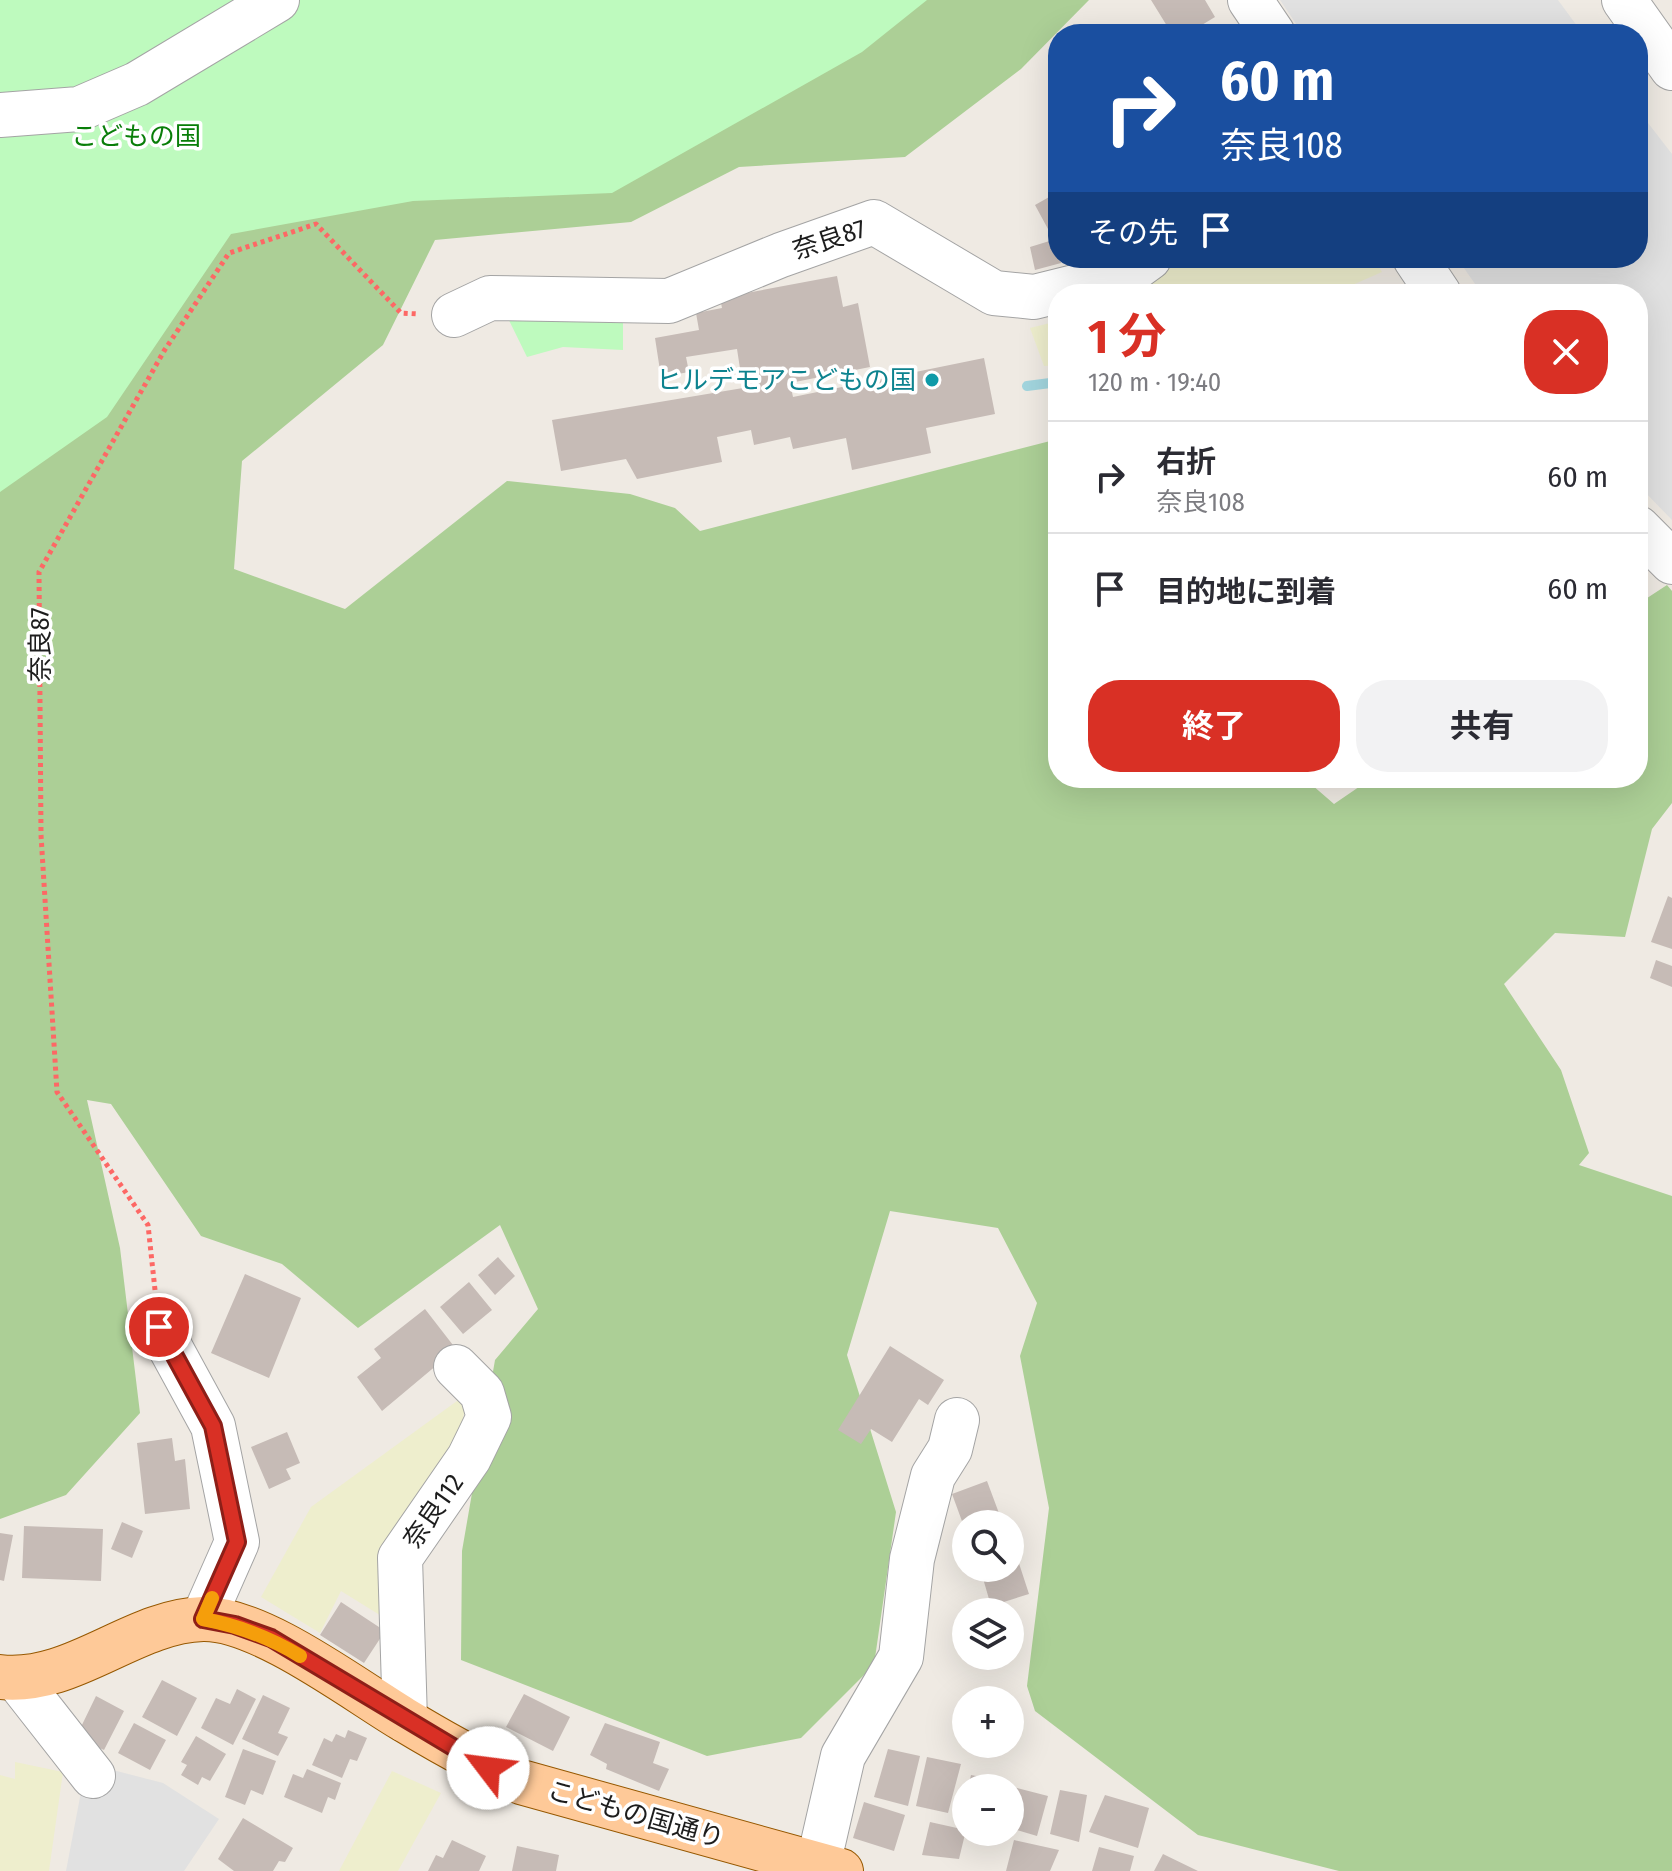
<!DOCTYPE html>
<html lang="ja">
<head>
<meta charset="utf-8">
<style>
  body { margin:0; font-family:"Fira Sans Condensed","Noto Sans JP",sans-serif; background:#f2f2f3; color:#2b2b33; height:100vh; display:flex; flex-direction:column; font-size:30px; white-space:nowrap }
  * { box-sizing:border-box; margin:0 }
  p { font-size:26px; color:#7c7c81 }
  .icon { flex:none; width:44px; height:44px; fill:none; stroke:currentColor; stroke-width:2; stroke-linecap:round; stroke-linejoin:round }
  .map { position:relative; flex:1; overflow:hidden }
  .details { position:absolute; left:1048px; top:284px; width:600px; height:504px; display:flex; flex-direction:column; background:#fff; border-radius:32px; box-shadow:0 8px 32px #0002 }
  .details>* { flex:none }
  .banner { position:absolute; left:1048px; top:24px; width:600px; height:244px; border-radius:32px; box-shadow:0 8px 32px #0002; background:#1a4fa0; color:#fff; overflow:hidden }
  .fabs { position:absolute; left:952px; top:1510px; display:grid; gap:16px }
  .fabs a { display:grid; place-items:center; width:72px; height:72px; border-radius:50%; background:#fff; box-shadow:0 8px 32px #0002; font-size:40px }
  .pin { position:absolute; display:grid; place-items:center; width:68px; height:68px; color:#fff; margin:-34px; border:4px solid #fff; border-radius:50%; box-shadow:0 2px 8px #0007 }
  .me { position:absolute; width:88px; margin:-44px; rotate:300deg; stroke-linejoin:round; filter:drop-shadow(0 0 6px #0008) }
  .turn { display:flex; align-items:center; gap:28px; height:168px; padding:0 40px; font-size:36px }
  .turn .icon { width:104px; height:104px; stroke-width:2.5 }
  .turn b { display:block; font-size:56px; line-height:68px }
  .then { display:flex; align-items:center; height:76px; padding:0 40px; background:#0003; gap:16px; font-size:30px }
  .round { display:grid; place-items:center; flex:none; width:84px; height:84px; border-radius:32px; background:#f2f2f3 }
  .headline { display:flex; align-items:center; justify-content:space-between; height:136px; padding:0 40px }
  h1 { font-size:48px; font-weight:700; line-height:60px; color:#d93025 }
  .primary-button { display:flex; gap:16px; margin-top:auto; padding:16px 40px }
  .primary-button a { flex:1; height:92px; border-radius:32px; background:#d93025; color:#fff; font-size:32px; font-weight:700; line-height:92px; text-align:center }
  .primary-button a+a { background:#f2f2f3; color:#2b2b33 }
  ul { padding:0; list-style:none }
  li { display:flex; align-items:center; gap:24px; height:112px; padding:0 40px; border-top:2px solid #e1e1e2 }
  li div { flex:1 }
  li b { display:block; font-size:30px }
  li em { font-style:normal }
  .map>svg:first-child { display:block }
  .farmland { fill:#eeeecd }
  .forest { fill:#accf96 }
  .park { fill:#befabe }
  .parking { fill:#e1e1e1 }
  .lines { fill:none; stroke-linecap:round; stroke-linejoin:round }
  .stream { stroke:#a2d5de; stroke-width:10 }
  .building { fill:#c6bbb6 }
  .minor-casing { stroke:#a4a4a4; stroke-width:46 }
  .major-casing { stroke:#965800; stroke-width:46 }
  .path { stroke:#fd6865; stroke-width:5; stroke-dasharray:4 4; stroke-linecap:butt }
  .minor { stroke:#fff; stroke-width:44 }
  .major { stroke:#fec998; stroke-width:44 }
  .route-casing { stroke:#8d1f18; stroke-width:20 }
  .route { stroke:#d93025; stroke-width:14 }
  .slow { stroke:#f59e0b; stroke-width:14 }
  .culture-dot { fill:#0f9aa8; stroke:#fff; stroke-width:3 }
  .labels { text-anchor:middle; stroke-width:7; stroke-linejoin:round; paint-order:stroke }
  .park-label { font-size:26px; fill:#097e09; stroke:#fff }
  .street-label { font-size:26px; fill:#1d1d1d; stroke:#fff }
  .culture-label { font-size:26px; fill:#0d838f; stroke:#fff; text-anchor:end }
</style>
</head>
<body>
<div class="map">
<svg width="1672" height="1871" viewBox="0 0 1672 1871">
  <rect width="100%" height="100%" fill="#efeae3"/>
  <path class="farmland" d="M1177,258H1373L1382,272L1332,294H1137Z
    M1058,321V365L1044,366L1030,328Z
    M468,1393L455,1459L383,1617L341,1591L320,1633L261,1597L311,1507Z
    M15,1762L63,1772L49,1871H0V1775L15,1779Z
    M392,1771L441,1793L398,1871H339Z"/>
  <path class="forest" d="M0,0H1089L1021,69L905,157L739,167L631,222L435,240L383,345L242,461L234,569L345,609L507,481L630,494L675,508L700,531L1058,439V778H1304L1334,804L1372,778H1638V604L1667,585L1672,591V803L1652,829L1625,937L1555,933L1504,984L1561,1070L1589,1153L1579,1165L1672,1196V1871H1339L1198,1835L1035,1711L1027,1686L1049,1508L1020,1356L1037,1303L998,1228L890,1211L847,1355L896,1512L874,1665L801,1738L707,1756L461,1660L462,1551L495,1360L538,1309L500,1225L358,1328L282,1264L201,1236L111,1104L87,1100L120,1248L140,1413L66,1495L0,1519Z"/>
  <path class="park" d="M0,0H927L862,52L612,193L413,201L231,234L107,417L0,492Z
    M504,310H623V350L563,347L527,357Z"/>
  <path class="parking" d="M1280,0H1558L1583,34H1303Z
    M1638,110L1672,154V520L1638,485V294H1482L1457,258H1638Z
    M101,1767L163,1783L219,1819L184,1871H66L81,1792Z"/>
  <g class="lines">
    <path class="stream" d="M1381,294L1393,289
      M1027,386L1058,382"/>
  </g>
  <path class="building" d="M1151,0H1205L1215,17L1187,34H1172Z
    M1058,192V224L1048,229L1035,205Z
    M1056,239L1061,263L1035,270L1030,247Z
    M837,276L843,307L858,303L870,367L790,383L793,397L984,358L995,414L926,428L931,453L852,470L846,438L793,449L790,437L754,445L751,430L717,437L722,462L637,479L626,459L561,471L552,420L743,388L737,349L686,357L689,372L661,377L655,338L699,330L696,313L722,308L720,298Z
    M1668,896L1672,898V949L1651,942Z
    M1656,960L1672,966V987L1650,978Z
    M498,1257L515,1276L495,1295L478,1275Z
    M245,1274L301,1298L269,1378L211,1353Z
    M469,1282L492,1310L463,1334L440,1307Z
    M425,1309L456,1349L382,1411L357,1377L381,1358L374,1349Z
    M890,1346L944,1380L928,1405L919,1399L892,1442L871,1429L861,1444L838,1430Z
    M287,1432L300,1463L286,1469L291,1479L269,1489L251,1447Z
    M172,1438L175,1461L185,1459L190,1509L145,1514L137,1443Z
    M987,1481L1003,1524H966V1532L952,1494Z
    M122,1522L143,1531L132,1558L111,1549Z
    M24,1526L103,1529L101,1581L22,1578Z
    M0,1533L13,1535L4,1581L0,1580Z
    M1011,1539L1029,1594L991,1606L980,1568H1010Z
    M341,1602L385,1631L364,1663L320,1635Z
    M162,1680L197,1698L177,1736L142,1717Z
    M237,1689L256,1699L233,1745L201,1728L216,1698L230,1704Z
    M524,1694L570,1717L553,1751L506,1727Z
    M263,1695L290,1708L278,1733L288,1737L278,1756L242,1739Z
    M96,1696L124,1711L104,1750L84,1741L80,1729Z
    M134,1723L166,1740L150,1770L118,1753Z
    M605,1723L660,1742L653,1763L669,1769L659,1791L606,1769L607,1764L590,1755Z
    M348,1730L367,1738L357,1761L350,1759L342,1778L312,1765L324,1738L332,1742L336,1734L345,1738Z
    M196,1736L226,1754L210,1781L202,1777L198,1785L181,1775L187,1765L181,1762Z
    M243,1749L276,1761L263,1795L251,1790L245,1805L225,1797Z
    M888,1749L920,1756L908,1806L874,1797Z
    M927,1757L961,1764L948,1813L916,1806Z
    M307,1769L341,1783L335,1800L328,1797L322,1813L284,1797L293,1774L303,1778Z
    M971,1775L1002,1781L1000,1788H968Z
    M1013,1787L1048,1796L1037,1836L1010,1828Z
    M1060,1790L1087,1795L1079,1842L1050,1834Z
    M1105,1795L1149,1808L1138,1848L1089,1832Z
    M864,1802L905,1815L894,1851L853,1838Z
    M243,1818L293,1848L285,1862L279,1861L273,1871H234L218,1859Z
    M930,1822L966,1830L959,1859L922,1855Z
    M452,1840L486,1856L479,1871H428L436,1855L443,1858Z
    M1014,1840L1059,1850L1050,1871H1006Z
    M517,1846L559,1855L556,1871H512Z
    M1099,1847L1134,1856L1130,1871H1092Z
    M1163,1854L1198,1871H1154Z"/>
  <g class="lines">
    <defs>
      <path id="minor" d="M1250,0L1273,34
        M1624,0L1672,68
        M0,115L79,109L137,84L277,0
        M1415,258L1439,294
        M454,315L490,298L669,301L781,255L874,222L994,293L1034,297L1127,274L1149,258
        M1638,528L1672,562
        M159,1327L213,1426L237,1542L203,1619
        M17,1679L93,1776
        M405,1720L400,1558L469,1458L489,1417L482,1393L456,1367
        M818,1865L843,1756L901,1657L912,1559L933,1476L950,1449L957,1420"/>
      <path id="major" d="M0,1677C73,1685 132,1621 203,1619C260,1618 353,1689 403,1719C441,1742 480,1764 521,1782L841,1871"/>
    </defs>
    <use href="#minor" class="minor-casing"/>
    <use href="#major" class="major-casing"/>
    <path class="path" d="M155,1290L148,1225L57,1092L41,835L39,572L164,351L229,253L316,224L401,313L418,314"/>
    <use href="#minor" class="minor"/>
    <use href="#major" class="major"/>
  </g>
  <g class="lines">
    <defs>
      <path id="route" d="M159,1327L213,1426L237,1542L203,1619L235,1625L271,1638L488,1768"/>
    </defs>
    <use href="#route" class="route-casing"/>
    <use href="#route" class="route"/>
    <path class="slow" d="M212,1598L203,1619C240,1626 269,1637 300,1656"/>
  </g>
  <circle class="culture-dot" cx="932" cy="380" r="8"/>
  <g class="labels">
    <g class="park-label">
      <text x="136" y="145">こどもの国</text>
    </g>
    <g class="street-label">
      <text transform="translate(829 239) rotate(-18)" y="9">奈良87</text>
      <text transform="translate(40 645) rotate(-90)" y="9">奈良87</text>
      <text transform="translate(433 1511) rotate(-55)" y="9">奈良112</text>
      <text transform="translate(636 1814) rotate(16)" y="9">こどもの国通り</text>
    </g>
    <g class="culture-label">
      <text x="916" y="389">ヒルデモアこどもの国</text>
    </g>
  </g>
</svg>
<div class="fabs">
<a><svg class="icon" aria-label="search" viewBox="0 0 24 24"><circle cx="10" cy="10" r="6"/><path d="M15 15l6 6"/></svg></a>
<a><svg class="icon" aria-label="layers" viewBox="0 0 24 24"><path d="M12 4l9 5-9 5-9-5zM3 14l9 5 9-5"/></svg></a>
<a>+</a>
<a>−</a>
</div>
<div class="pin" style="left:159px;top:1327px;background:#d93025"><svg class="icon" aria-label="arrive" viewBox="0 0 24 24"><path d="M6 21V4h12l-3 4 3 4H6"/></svg></div>
<svg class="me" style="left:488px;top:1768px" viewBox="-20 -20 40 40"><circle r="19" fill="#fff"/><path d="M0-13L10 11 0 6-10 11z" fill="#d93025"/></svg>
<div class="banner">
<div class="turn"><svg class="icon" aria-label="right" viewBox="0 0 24 24"><path d="M7 20v-9h11M14 6l5 5-5 5"/></svg><div><b>60 m</b>奈良108</div></div>
<div class="then">その先<svg class="icon" aria-label="arrive" viewBox="0 0 24 24"><path d="M6 21V4h12l-3 4 3 4H6"/></svg></div>
</div>
<section class="details">
<div class="headline"><div><h1>1 分</h1><p>120 m · 19:40</p></div><a class="round" style="background:#d93025;color:#fff"><svg class="icon" aria-label="close" viewBox="0 0 24 24"><path d="M6 6l12 12M18 6L6 18"/></svg></a></div>
<ul>
<li><svg class="icon" aria-label="right" viewBox="0 0 24 24"><path d="M7 20v-9h11M14 6l5 5-5 5"/></svg><div><b>右折</b><p>奈良108</p></div><em>60 m</em></li>
<li><svg class="icon" aria-label="arrive" viewBox="0 0 24 24"><path d="M6 21V4h12l-3 4 3 4H6"/></svg><div><b>目的地に到着</b></div><em>60 m</em></li>
</ul>
<div class="primary-button"><a>終了</a><a>共有</a></div>
</section>
</div>
</body>
</html>
